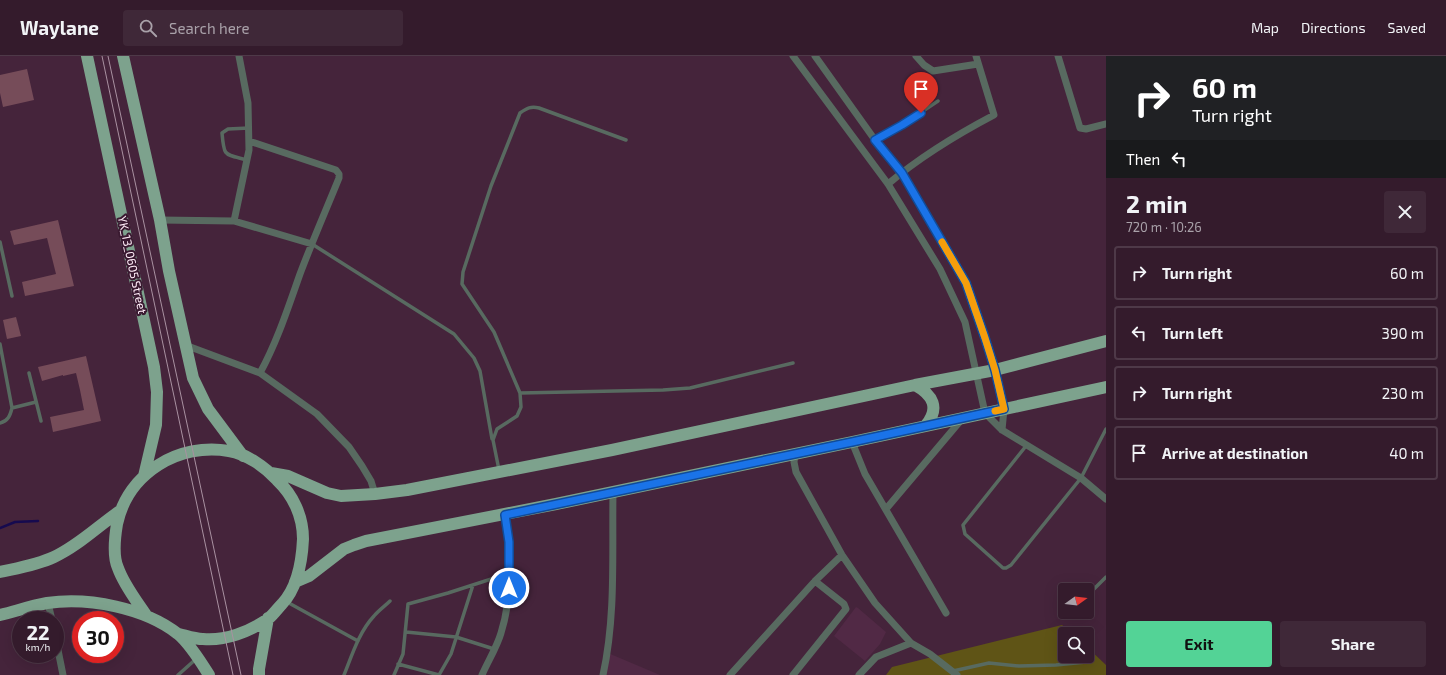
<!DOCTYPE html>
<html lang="en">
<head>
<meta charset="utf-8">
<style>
  body { margin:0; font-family:"Exo 2",sans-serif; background:#3f2838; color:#f1f3f6; height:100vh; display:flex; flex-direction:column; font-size:15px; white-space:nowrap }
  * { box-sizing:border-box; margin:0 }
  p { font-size:13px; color:#a9a1a9 }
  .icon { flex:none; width:22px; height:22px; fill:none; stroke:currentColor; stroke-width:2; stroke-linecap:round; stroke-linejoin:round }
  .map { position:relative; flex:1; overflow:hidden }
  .panel { display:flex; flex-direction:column; background:#341b2c; width:340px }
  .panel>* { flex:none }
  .top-card { background:#202124; color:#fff; overflow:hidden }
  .needle { width:26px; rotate:75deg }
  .tools { position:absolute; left:1058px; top:527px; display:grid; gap:8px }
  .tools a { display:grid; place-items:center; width:36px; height:36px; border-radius:4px; background:#341b2c; box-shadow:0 4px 16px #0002,0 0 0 1px #4e3948; font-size:20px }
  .speed { position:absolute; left:12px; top:555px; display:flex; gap:8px; font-size:20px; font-weight:700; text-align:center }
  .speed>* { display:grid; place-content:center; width:52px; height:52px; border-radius:50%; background:#341b2c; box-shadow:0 4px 16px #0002,0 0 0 1px #4e3948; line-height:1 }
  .speed small { font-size:10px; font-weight:400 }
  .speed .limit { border:6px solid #d22; background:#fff; color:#111 }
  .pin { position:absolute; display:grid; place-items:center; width:34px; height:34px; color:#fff; margin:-41px -17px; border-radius:50% 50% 50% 0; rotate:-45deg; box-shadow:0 0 4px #0007 }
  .pin .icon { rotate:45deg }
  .me { position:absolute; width:44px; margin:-22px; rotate:0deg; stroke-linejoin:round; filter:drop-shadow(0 0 3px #0008) }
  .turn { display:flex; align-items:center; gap:14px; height:84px; padding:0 20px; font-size:18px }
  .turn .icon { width:52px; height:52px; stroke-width:2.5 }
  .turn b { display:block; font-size:28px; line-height:34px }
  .then { display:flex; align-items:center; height:38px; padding:0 20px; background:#0003; gap:8px; font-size:15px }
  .round { display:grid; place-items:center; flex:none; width:42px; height:42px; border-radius:4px; background:#3f2838 }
  .overview { display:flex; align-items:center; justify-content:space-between; height:68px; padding:0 20px }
  h1 { font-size:24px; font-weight:700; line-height:30px }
  .button { display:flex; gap:8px; margin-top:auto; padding:8px 20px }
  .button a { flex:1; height:46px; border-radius:4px; background:#53d396; color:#111; font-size:16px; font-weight:700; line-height:46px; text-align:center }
  .button a+a { background:#3f2838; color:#f1f3f6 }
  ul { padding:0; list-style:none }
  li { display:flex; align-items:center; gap:12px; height:54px; margin:0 8px 6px; padding:0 12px; border:2px solid #4e3948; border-radius:4px }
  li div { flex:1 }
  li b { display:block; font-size:15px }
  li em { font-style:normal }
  header { display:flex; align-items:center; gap:24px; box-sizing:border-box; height:56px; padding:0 20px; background:#341b2c; border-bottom:1px solid #4e3948 }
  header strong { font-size:19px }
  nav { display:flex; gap:22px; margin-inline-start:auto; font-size:14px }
  .search { width:280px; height:36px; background:#3f2838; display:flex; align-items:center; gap:10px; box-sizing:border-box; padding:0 14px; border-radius:4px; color:#a9a1a9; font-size:15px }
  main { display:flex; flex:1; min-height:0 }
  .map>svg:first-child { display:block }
  .built { fill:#512945 }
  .green { fill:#5f5416 }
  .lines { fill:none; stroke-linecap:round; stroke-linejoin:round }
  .stream { stroke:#160a4f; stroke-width:2.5 }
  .building { fill:#764c59 }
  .lane { stroke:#586a60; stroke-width:3.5 }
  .street { stroke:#586a60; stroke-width:7 }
  .primary { stroke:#7da28d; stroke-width:12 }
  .tram { stroke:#a991a1; stroke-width:1 }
  .route-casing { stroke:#114b97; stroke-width:10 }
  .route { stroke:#1a73e8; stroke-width:7 }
  .slow { stroke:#f59e0b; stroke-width:7 }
  .labels { text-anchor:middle; stroke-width:4; stroke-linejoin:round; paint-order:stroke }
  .street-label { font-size:12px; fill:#ffedf8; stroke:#3a1a31 }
</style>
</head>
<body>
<header>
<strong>Waylane</strong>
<div class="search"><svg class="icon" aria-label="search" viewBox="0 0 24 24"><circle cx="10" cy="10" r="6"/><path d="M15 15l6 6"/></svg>Search here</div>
<nav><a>Map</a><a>Directions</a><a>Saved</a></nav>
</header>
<main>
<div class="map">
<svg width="1106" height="619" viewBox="0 0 1106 619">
  <rect width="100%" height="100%" fill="#45243b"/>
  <path class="built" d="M856,551L858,552L886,576L880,588L865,605L834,580Z
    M608,597L660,619H603Z"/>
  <path class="green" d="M1062,569L1073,578H1065V600H1087V591L1106,609V619H886L892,611Z"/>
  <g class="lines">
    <path class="stream" d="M0,472L15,466L38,465"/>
  </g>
  <path class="building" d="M27,13L34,44L3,51L0,37V19Z
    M58,164L74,230L25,240L22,226L56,218L47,182L14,189L10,175Z
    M16,261L21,280L7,283L3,264Z
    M86,300L101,365L53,376L50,361L84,354L80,334L76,317L63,320V319L42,325L38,311Z"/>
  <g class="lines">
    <path class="lane" d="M875,84L902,69L938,45
      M247,104C224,98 224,101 222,77L228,73L249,72
      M0,186L12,240
      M312,188L454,278L474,302L480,315L492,383
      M0,288L12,352C10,360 8,365 0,367
      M29,317L41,365
      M520,337L663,334L690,332L793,307
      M12,352L36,346
      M1026,390L963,469L965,478L1003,512H1006L1011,509L1081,422L1106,373
      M499,414L493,384L497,373L517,360L521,351L520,337L494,276L462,228L463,216L491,130L520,57C527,52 531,50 539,52L626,84
      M1087,540L1106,521
      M287,546L358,585
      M406,576L456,581L494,593
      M398,608L439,619
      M953,615L989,607L1019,610L1056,609L1086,606
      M178,619L196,603
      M344,619C352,599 359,576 374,560C379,554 385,550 390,545
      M394,619L403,598L408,548L448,537L510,517
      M439,619L451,598L473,529"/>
    <path class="street" d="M793,0L888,128L940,213L965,266L985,357L1002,374L1081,422L1106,443
      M815,0L875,84L902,117L966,227L985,281L995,314L1004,353L1002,374
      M916,0L924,9L933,15L978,8
      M1058,0L1080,72L1086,73L1106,68
      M249,85L336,114L339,118V122C326,154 312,186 300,218C288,252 277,286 260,317
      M888,128C920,101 956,79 994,59L976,0
      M160,164L234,165L312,188
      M234,165L249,94L248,47L239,0
      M185,289L260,317L317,358L349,391L362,410L371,425L375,438
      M852,386L865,418L946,557
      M795,398L794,406L796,416L842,499L875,547L911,587
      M886,453L962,363
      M48,547L52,564
      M55,579L63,619
      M482,619C488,605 497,591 501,577C513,539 511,498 505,459
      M603,619C616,560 612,497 613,436
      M730,619L815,525L842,499
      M793,619L846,553L844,548L815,525
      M859,619L876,601L911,587L930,598L957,619"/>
    <path class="primary" d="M87,0L154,311L157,336L156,369L144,420
      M123,0L160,164L169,215L193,322L208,353L243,400
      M915,329C933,339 940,352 926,369
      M271,417L288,420L327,437L341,440L375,438L407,434L612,394L915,329L995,314L1106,285
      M0,516C18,512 37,509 54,501C78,490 98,470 120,455
      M295,526L309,520L344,493L354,489L366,485L556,448L852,386L1106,331
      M0,559C16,555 31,550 47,547C89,541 145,552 178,578C190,588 201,606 209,619
      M146,559C136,544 124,529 118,512C113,501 115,480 117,468C128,417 179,386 229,395C247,398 265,411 277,424C293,439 303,460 303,483C302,505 298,531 282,548C278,552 273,559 268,563C249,576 225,585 203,583C195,583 187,580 179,578
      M259,619V613L268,562"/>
    <path class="tram" d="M102,0L233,619
      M108,0L241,619"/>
  </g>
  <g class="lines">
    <defs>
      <path id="route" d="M509,532V486L505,459L852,386L1004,353L995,314L985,282L966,227L902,117L875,84L902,69L921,57"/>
    </defs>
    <use href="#route" class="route-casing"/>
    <use href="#route" class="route"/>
    <path class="slow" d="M942,186L966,227L985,282L995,314L1004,353L995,355"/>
  </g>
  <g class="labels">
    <g class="street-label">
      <text transform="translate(132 209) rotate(78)" y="4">YK_13_0605 Street</text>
    </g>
  </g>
</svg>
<div class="tools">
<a><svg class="needle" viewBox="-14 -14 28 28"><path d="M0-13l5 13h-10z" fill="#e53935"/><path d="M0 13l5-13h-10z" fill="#a9a1a9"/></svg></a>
<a><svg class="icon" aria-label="search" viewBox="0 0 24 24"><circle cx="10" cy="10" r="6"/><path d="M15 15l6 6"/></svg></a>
</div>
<div class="speed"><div>22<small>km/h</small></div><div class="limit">30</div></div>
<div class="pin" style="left:921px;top:57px;background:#d93025"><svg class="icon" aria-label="arrive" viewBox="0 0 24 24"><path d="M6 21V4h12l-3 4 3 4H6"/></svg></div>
<svg class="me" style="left:509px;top:532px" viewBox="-20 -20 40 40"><circle r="17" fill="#1a73e8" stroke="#fff" stroke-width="3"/><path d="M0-11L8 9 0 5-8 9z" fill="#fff"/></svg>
</div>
<section class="panel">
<div class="top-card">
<div class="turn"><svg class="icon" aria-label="right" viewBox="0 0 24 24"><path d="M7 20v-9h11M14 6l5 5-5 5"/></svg><div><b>60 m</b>Turn right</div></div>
<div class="then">Then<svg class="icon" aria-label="left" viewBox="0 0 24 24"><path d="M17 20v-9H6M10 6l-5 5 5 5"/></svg></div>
</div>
<div class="overview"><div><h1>2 min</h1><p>720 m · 10:26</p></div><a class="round"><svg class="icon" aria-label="close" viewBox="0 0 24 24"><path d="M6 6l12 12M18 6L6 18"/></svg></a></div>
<ul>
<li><svg class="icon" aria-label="right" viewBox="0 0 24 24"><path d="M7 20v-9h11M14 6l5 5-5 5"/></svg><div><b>Turn right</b></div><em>60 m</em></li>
<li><svg class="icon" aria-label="left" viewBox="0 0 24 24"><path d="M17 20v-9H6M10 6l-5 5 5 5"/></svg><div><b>Turn left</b></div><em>390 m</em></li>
<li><svg class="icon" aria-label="right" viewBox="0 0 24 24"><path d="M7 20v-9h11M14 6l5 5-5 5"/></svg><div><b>Turn right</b></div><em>230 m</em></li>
<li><svg class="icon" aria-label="arrive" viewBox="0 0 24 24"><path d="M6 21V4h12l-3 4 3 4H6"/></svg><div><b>Arrive at destination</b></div><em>40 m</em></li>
</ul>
<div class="button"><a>Exit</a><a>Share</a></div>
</section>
</main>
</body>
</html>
